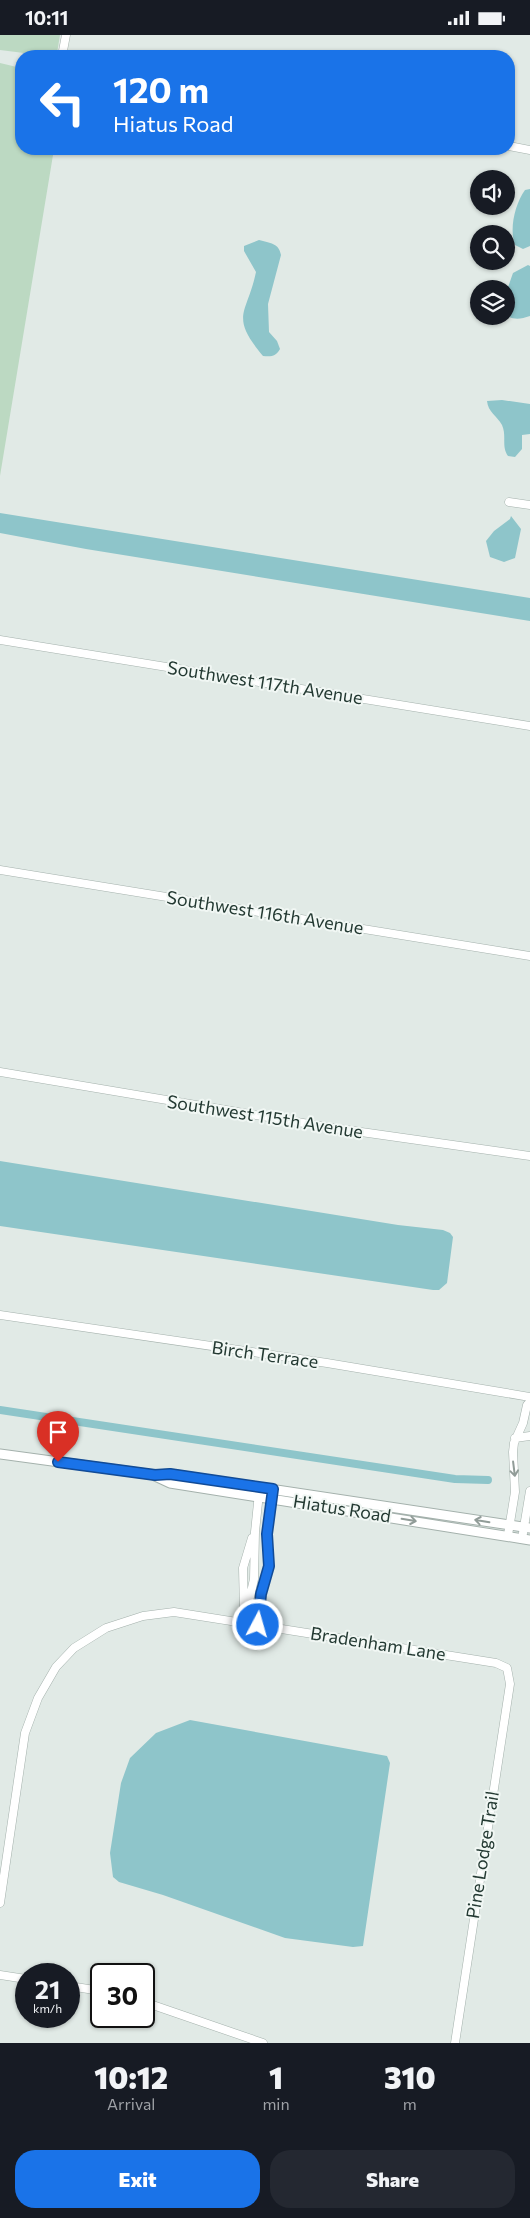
<!DOCTYPE html>
<html lang="en">
<head>
<meta charset="utf-8">
<style>
  body { margin:0; font-family:Commissioner,sans-serif; background:#242831; color:#f1f3f6; height:100vh; display:flex; flex-direction:column; font-size:19px; white-space:nowrap }
  * { box-sizing:border-box; margin:0 }
  p { font-size:16px; color:#9ea1a6 }
  .icon { flex:none; width:28px; height:28px; fill:none; stroke:currentColor; stroke-width:2; stroke-linecap:round; stroke-linejoin:round }
  .map { position:relative; height:2008px; overflow:hidden }
  .panel { display:flex; flex-direction:column; background:#171b24; flex:1 }
  .panel>* { flex:none }
  .hud { position:absolute; left:15px; top:15px; width:500px; height:105px; border-radius:20px; box-shadow:0 1px 4px #0004; background:#1a73e8; color:#fff; overflow:hidden }
  .controls { position:absolute; left:470px; top:135px; display:grid; gap:10px }
  .controls a { display:grid; place-items:center; width:45px; height:45px; border-radius:50%; background:#171b24; box-shadow:0 1px 4px #0004; font-size:25px }
  .speed { position:absolute; left:15px; top:1928px; display:flex; gap:10px; font-size:25px; font-weight:700; text-align:center }
  .speed>* { display:grid; place-content:center; width:65px; height:65px; border-radius:50%; background:#171b24; box-shadow:0 1px 4px #0004; line-height:1 }
  .speed small { font-size:12px; font-weight:400 }
  .speed .limit { border:2px solid #111; border-radius:8px; background:#fff; color:#111 }
  .pin { position:absolute; display:grid; place-items:center; width:42px; height:42px; color:#fff; margin:-51px -21px; border-radius:50% 50% 50% 0; rotate:-45deg; box-shadow:0 0 5px #0007 }
  .pin .icon { rotate:45deg }
  .me { position:absolute; width:55px; margin:-28px; rotate:6deg; stroke-linejoin:round; filter:drop-shadow(0 0 4px #0008) }
  .turn { display:flex; align-items:center; gap:18px; height:105px; padding:0 15px; font-size:22px }
  .turn .icon { width:65px; height:65px; stroke-width:2.5 }
  .turn b { display:block; font-size:35px; line-height:42px }
  .eta { display:flex; justify-content:space-evenly; align-items:center; height:85px; text-align:center }
  .eta b { font-size:30px; font-weight:800; line-height:35px }
  .cta { display:flex; gap:10px; margin-top:auto; padding:10px 15px }
  .cta a { flex:1; height:58px; border-radius:20px; background:#1a73e8; color:#fff; font-size:20px; font-weight:800; line-height:58px; text-align:center }
  .cta a+a { background:#242831; color:#f1f3f6 }
  .status { display:flex; justify-content:space-between; align-items:center; height:35px; padding:0 25px; background:#171b24; direction:ltr }
  .status svg { height:14px; fill:currentColor }
  .map>svg:first-child { display:block }
  .green { fill:#bcd9c2 }
  .water { fill:#8ec5ca }
  .lines { fill:none; stroke-linecap:round; stroke-linejoin:round }
  .canal { stroke:#8ec5ca; stroke-width:8 }
  .minor-casing { stroke:#a4b1ac; stroke-width:9 }
  .tertiary-casing { stroke:#a4b1ac; stroke-width:11 }
  .minor { stroke:#fff; stroke-width:8 }
  .tertiary { stroke:#fff; stroke-width:9 }
  .oneway { stroke:#919c98 }
  .route-casing { stroke:#114b97; stroke-width:12 }
  .route { stroke:#1a73e8; stroke-width:9 }
  .labels { text-anchor:middle; stroke-width:4; stroke-linejoin:round; paint-order:stroke }
  .street-label { font-size:18px; fill:#233932; stroke:#f1f7f4 }
</style>
</head>
<body>
<div class="status"><b>10:11</b><svg viewBox="0 0 49 12"><path d="M0 12V9h3v3zM5 12V6h3v6zM10 12V3h3v9zM15 12V0h3v12zM26 1h20v11H26zM47 4h2v5h-2z"/></svg></div>
<div class="map">
<svg width="530" height="2008" viewBox="0 0 530 2008">
  <rect width="100%" height="100%" fill="#e1eae6"/>
  <path class="green" d="M0,0H60L57,18L48,21L0,15Z
    M0,28L21,33V114H54L0,441Z"/>
  <path class="water" d="M530,154V211L523,214L515,210C509,194 515,169 525,155Z
    M259,205C270,208 279,208 281,220L268,269L269,297L277,306L280,314C276,321 272,322 263,321C229,280 247,280 256,237L244,216V211Z
    M528,230L530,231V281C521,284 515,285 506,281V258L513,238Z
    M502,365L530,369V399L522,400V414L515,422L508,421C501,411 507,401 502,390C497,381 488,377 487,366Z
    M0,478L530,563V586L86,514L0,498Z
    M511,481L521,494L515,523L504,527L490,522L486,506L494,496L510,484Z
    M0,1126L398,1190L443,1195L450,1198L453,1202L447,1248L439,1255H433L0,1191Z
    M190,1685L387,1721L390,1728L363,1911L353,1912L285,1903L163,1860L119,1847L113,1842L110,1818L121,1748L130,1723L156,1698Z"/>
  <g class="lines">
    <path class="canal" d="M0,1375L455,1444L488,1445"/>
    <defs>
      <path id="minor" d="M62,21L66,0
        M509,111L530,115
        M509,467L530,470
        M0,605L530,691
        M0,835L530,921
        M0,1037L333,1093L530,1121
        M0,1280L327,1328L530,1362
        M515,1403L530,1401
        M508,1500L515,1457L513,1417L514,1408L523,1388L527,1370L530,1367
        M522,1504L530,1456
        M244,1575L243,1533L252,1503
        M244,1588L254,1544L255,1497L259,1458
        M258,1590L261,1559L269,1531L267,1499L273,1454
        M0,1868L25,1698L38,1663L56,1632L74,1613L106,1593L143,1581L174,1577L496,1628L507,1633L510,1649L455,2008
        M0,1940L26,1944
        M69,1951L101,1956
        M144,1967L263,2008"/>
      <path id="tertiary" d="M0,1419L155,1440L170,1439L530,1493
        M155,1441L170,1448L530,1505"/>
    </defs>
    <use href="#minor" class="minor-casing"/>
    <use href="#tertiary" class="tertiary-casing"/>
    <use href="#minor" class="minor"/>
    <use href="#tertiary" class="tertiary"/>
  </g>
  <defs><path id="oneway-shaft" d="M-6 0H5M1.5-3L5.5 0L1.5 3" fill="none" stroke-width="1.6" stroke-linecap="round" stroke-linejoin="round" transform="scale(1.25)"/></defs>
  <g class="oneway">
    <use href="#oneway-shaft" transform="translate(514 1434) rotate(83)"/>
    <use href="#oneway-shaft" transform="translate(409 1485) rotate(9)"/>
    <use href="#oneway-shaft" transform="translate(482 1486) rotate(-171)"/>
  </g>
  <g class="lines">
    <defs>
      <path id="route" d="M58,1427L155,1440L170,1439L273,1454L267,1499L269,1531L261,1559L258,1590"/>
    </defs>
    <use href="#route" class="route-casing"/>
    <use href="#route" class="route"/>
  </g>
  <g class="labels">
    <g class="street-label">
      <text transform="translate(265 648) rotate(9)" y="6">Southwest 117th Avenue</text>
      <text transform="translate(265 878) rotate(9)" y="6">Southwest 116th Avenue</text>
      <text transform="translate(265 1082) rotate(9)" y="6">Southwest 115th Avenue</text>
      <text transform="translate(265 1320) rotate(8)" y="6">Birch Terrace</text>
      <text transform="translate(342 1474) rotate(9)" y="6">Hiatus Road</text>
      <text transform="translate(378 1609) rotate(9)" y="6">Bradenham Lane</text>
      <text transform="translate(483 1820) rotate(-81)" y="6">Pine Lodge Trail</text>
    </g>
  </g>
</svg>
<div class="controls">
<a><svg class="icon" aria-label="sound" viewBox="0 0 24 24"><path d="M4 9h4l5-4v14l-5-4H4zM17 9q2 3 0 6"/></svg></a>
<a><svg class="icon" aria-label="search" viewBox="0 0 24 24"><circle cx="10" cy="10" r="6"/><path d="M15 15l6 6"/></svg></a>
<a><svg class="icon" aria-label="layers" viewBox="0 0 24 24"><path d="M12 4l9 5-9 5-9-5zM3 14l9 5 9-5"/></svg></a>
</div>
<div class="speed"><div>21<small>km/h</small></div><div class="limit">30</div></div>
<div class="pin" style="left:58px;top:1427px;background:#d93025"><svg class="icon" aria-label="arrive" viewBox="0 0 24 24"><path d="M6 21V4h12l-3 4 3 4H6"/></svg></div>
<svg class="me" style="left:258px;top:1590px" viewBox="-20 -20 40 40"><circle r="17" fill="#1a73e8" stroke="#fff" stroke-width="3"/><path d="M0-11L8 9 0 5-8 9z" fill="#fff"/></svg>
<div class="hud">
<div class="turn"><svg class="icon" aria-label="left" viewBox="0 0 24 24"><path d="M17 20v-9H6M10 6l-5 5 5 5"/></svg><div><b>120 m</b>Hiatus Road</div></div>
</div>
</div>
<section class="panel">
<div class="eta">
<div><b>10:12</b><p>Arrival</p></div>
<div><b>1</b><p>min</p></div>
<div><b>310</b><p>m</p></div>
</div>
<div class="cta"><a>Exit</a><a>Share</a></div>
</section>
</body>
</html>
